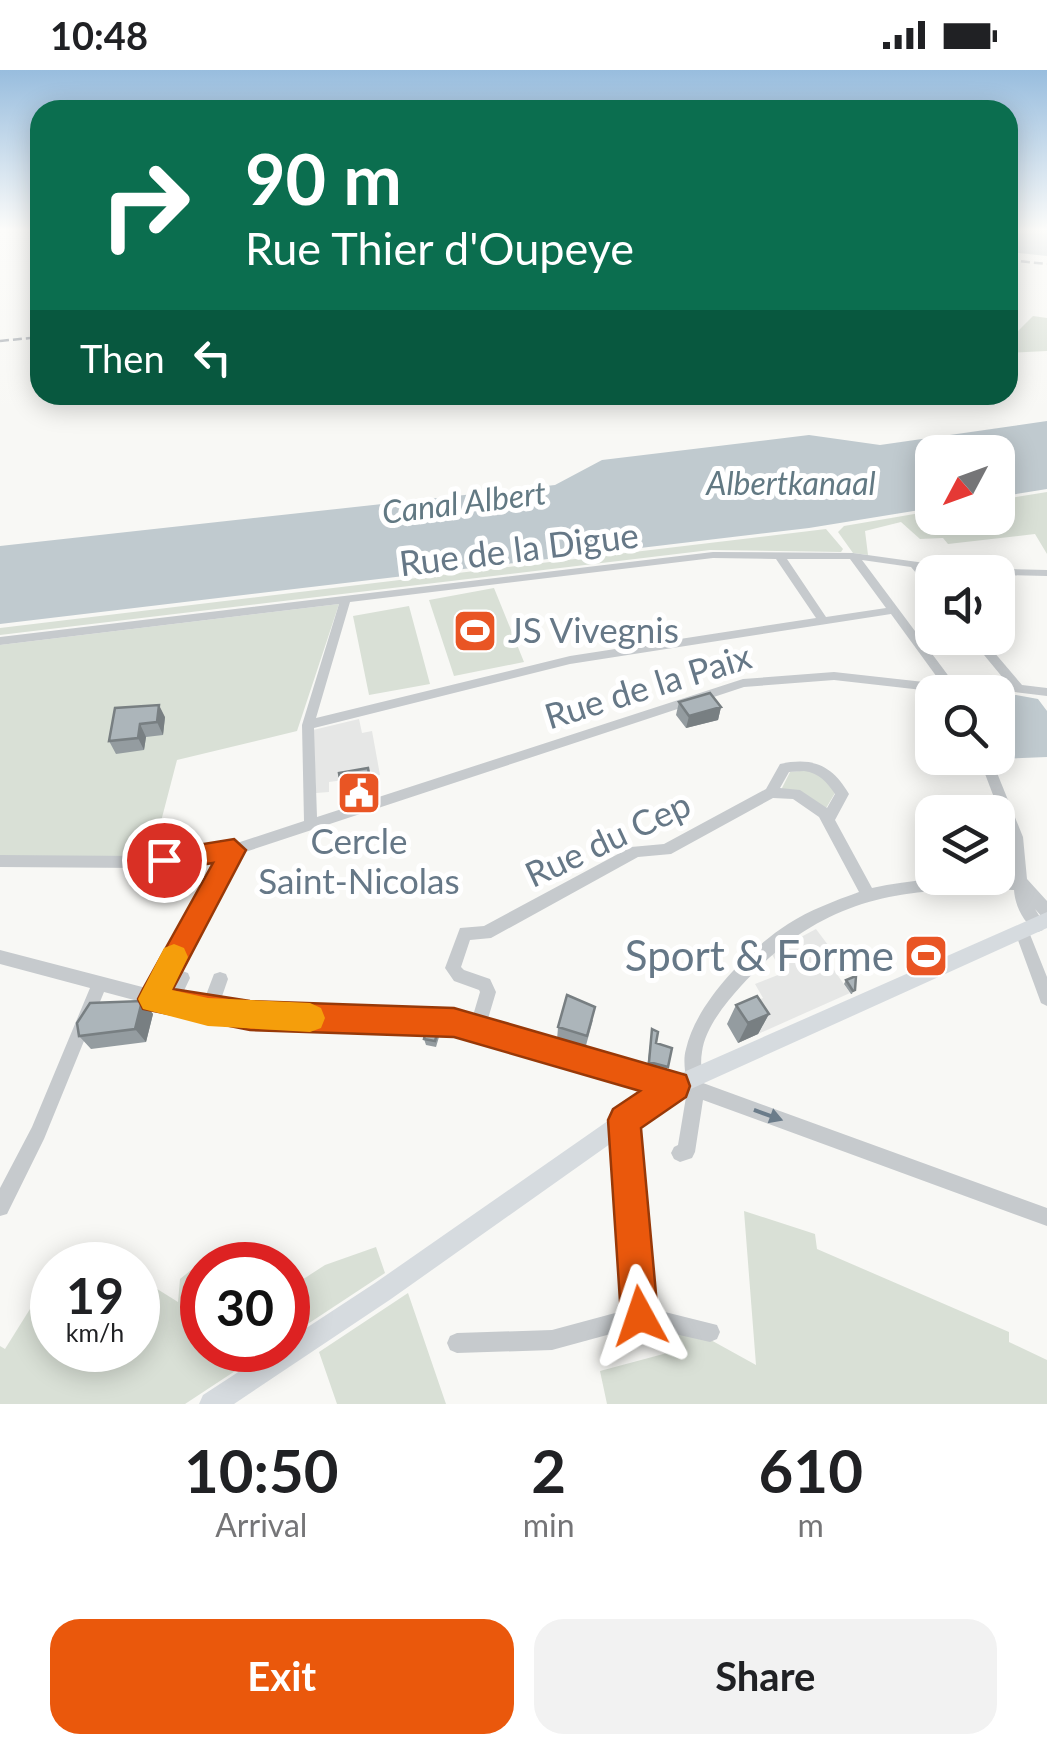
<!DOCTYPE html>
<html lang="en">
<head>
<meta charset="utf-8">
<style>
  body { margin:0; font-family:Lato,sans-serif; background:#f2f2f2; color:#202124; height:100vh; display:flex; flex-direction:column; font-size:38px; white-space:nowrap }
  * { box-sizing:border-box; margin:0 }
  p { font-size:32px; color:#757577 }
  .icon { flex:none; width:55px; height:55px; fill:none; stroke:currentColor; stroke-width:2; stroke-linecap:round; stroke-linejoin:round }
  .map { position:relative; height:1334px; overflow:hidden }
  .details { display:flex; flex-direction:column; background:#fff; flex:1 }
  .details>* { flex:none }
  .top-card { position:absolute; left:30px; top:30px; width:988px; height:305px; border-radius:30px; box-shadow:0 5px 25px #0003; background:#0b6e4f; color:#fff; overflow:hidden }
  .needle { width:65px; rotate:229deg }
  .fabs { position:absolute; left:915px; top:365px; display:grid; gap:20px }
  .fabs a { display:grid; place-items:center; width:100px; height:100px; border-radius:20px; background:#fff; box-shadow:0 5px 25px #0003; font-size:50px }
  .speed { position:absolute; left:30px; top:1172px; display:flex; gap:20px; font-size:50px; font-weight:700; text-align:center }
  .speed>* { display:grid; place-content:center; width:130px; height:130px; border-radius:50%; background:#fff; box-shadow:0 5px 25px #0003; line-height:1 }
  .speed small { font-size:25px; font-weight:400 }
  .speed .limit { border:15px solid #d22; background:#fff; color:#111 }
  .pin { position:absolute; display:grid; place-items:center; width:85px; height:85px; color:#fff; margin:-42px; border:5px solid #fff; border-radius:50%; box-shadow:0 2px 10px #0007 }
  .me { position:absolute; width:110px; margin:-55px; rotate:355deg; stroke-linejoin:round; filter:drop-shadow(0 0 8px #0008) }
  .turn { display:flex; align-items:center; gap:35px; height:210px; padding:0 50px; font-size:45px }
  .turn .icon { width:130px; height:130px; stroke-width:2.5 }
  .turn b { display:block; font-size:70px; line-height:85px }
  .then { display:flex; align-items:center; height:95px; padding:0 50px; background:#0003; gap:20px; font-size:38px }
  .eta { display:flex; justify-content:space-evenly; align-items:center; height:170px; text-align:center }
  .eta b { font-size:60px; font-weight:700; line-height:70px }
  .action { display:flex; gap:20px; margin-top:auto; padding:20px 50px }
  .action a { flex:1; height:115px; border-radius:30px; background:#ea580c; color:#fff; font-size:40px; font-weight:700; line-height:115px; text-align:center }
  .action a+a { background:#f2f2f2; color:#202124 }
  .status { display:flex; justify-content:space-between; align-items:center; height:70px; padding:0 50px; background:#fff; direction:ltr }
  .status svg { height:28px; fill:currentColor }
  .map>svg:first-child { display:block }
  .built { fill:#e6e7e6 }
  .green { fill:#d9e0d6 }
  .water { fill:#c0cacf }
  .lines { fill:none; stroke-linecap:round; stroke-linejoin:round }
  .minor { fill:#c6cacd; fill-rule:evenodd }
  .major { fill:#d6dbdf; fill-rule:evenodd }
  .rail { stroke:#a6acb2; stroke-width:2.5; stroke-dasharray:9 4; stroke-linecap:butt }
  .wall { fill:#949ca0 }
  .shaded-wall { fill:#787f82 }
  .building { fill:#acb5ba; stroke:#787f82; stroke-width:2.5 }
  .oneway { fill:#6b7c8a }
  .route { fill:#ea580c; stroke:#983908; stroke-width:2.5 }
  .slow { fill:#f59e0b }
  .labels { text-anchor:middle; stroke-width:10; stroke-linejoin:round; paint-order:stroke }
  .far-water-label { font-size:32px; font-style:italic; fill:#627983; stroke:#fff }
  .street-label { font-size:35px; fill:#667887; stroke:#fff }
  .poi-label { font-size:35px; fill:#667887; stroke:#fff; text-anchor:start }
  .near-poi-label { font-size:42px; fill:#667887; stroke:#fff; text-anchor:end }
</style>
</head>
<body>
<div class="status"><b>10:48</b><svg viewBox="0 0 49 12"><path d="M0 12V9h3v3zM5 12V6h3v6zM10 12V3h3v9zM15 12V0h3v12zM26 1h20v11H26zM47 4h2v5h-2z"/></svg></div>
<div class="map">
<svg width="1047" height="1334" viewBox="0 0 1047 1334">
  <rect width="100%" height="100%" fill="#f8f8f5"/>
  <path class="built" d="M359,649L362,663L372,661L380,705L329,712V722L316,723L313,660Z
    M816,859L834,883L825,887L850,923L758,964L742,937L763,928L755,914L783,903L771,883Z"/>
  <path class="green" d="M1033,246L1047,248V281L1008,283V271Z
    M1047,422V484L1035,464L948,474L943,468L920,469L901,452L865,461L868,485L853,483L838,462L844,456L932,441V448H998V430Z
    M826,459L843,479L841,482L710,480L0,565V558Z
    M494,518L524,592L454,606L429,530Z
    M339,534L297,661L177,690L152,786H0V575Z
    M409,536L430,614L369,625L353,546Z
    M809,700L826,708L835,723L825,740L781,720L790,702Z
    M744,1141L815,1164L817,1179L1009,1262V1272L1047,1290V1334H607L600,1301L667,1283L666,1259L709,1269L756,1295Z
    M376,1177L385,1203L288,1267V1219L325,1195Z
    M201,1192L209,1195H202V1280H267L185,1334H0V1276L5,1279L30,1239L52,1231V1280H138V1207L178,1232L180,1209Z
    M408,1223L446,1334H337L319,1282Z"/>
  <path class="water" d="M1008,160H1047V186L1008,182Z
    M1047,351V419L998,427V382H932V438L809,458L0,554V476L555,415L602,390L809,365L880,375Z
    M1016,625L1038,629L1047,641V687L996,689L995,688L998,627Z"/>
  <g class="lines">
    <path class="minor" d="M713,482L853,483L961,498L1047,500V506L998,505V502H948L924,499L932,509V518L928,517L911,497L862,490L956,616L1008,614L970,568H982L1022,615L1047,618V626L1015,622H940L834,610L744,617L239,784L165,923H167L176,903L182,901L188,903L190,908L181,927L203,933L214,904L220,902L226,904L228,909L219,935L472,949L480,922L479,920L454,911L445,898L460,858L484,856L631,777L664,774L766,719L780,694C813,687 832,695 849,724L835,750L872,818C918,808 966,806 1013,807L1009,767L979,688H991L1023,767L1027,809L1047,831V849L1042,847L1035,839L1045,855L1043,860L1038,862C1024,854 1015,836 1014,820C899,816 821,828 741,916C725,934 705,958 702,982C700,993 702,1003 703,1013L1047,1138V1156L703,1030L695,1082L692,1088L680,1092L674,1089L671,1083L674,1077L678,1075L686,1027L656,1021L477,965L208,950L173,940L170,942L164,938L104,922L44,1069L7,1144L0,1146V1118L32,1057L90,918L0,894V880L150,919L223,787L142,798L0,797V785L142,786L234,774L304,751L302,655L339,534L0,575V567ZM713,488L776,489L816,548L570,586L316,648L350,532ZM787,489H850L886,538L826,547ZM891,544L942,614L834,602L743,609L317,747L314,658L570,594ZM804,701C819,703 827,712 835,724L827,738L800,720L780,718L789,702ZM773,728L793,729L819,747L859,822C834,831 810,840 788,854C749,879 696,933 686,979C683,989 685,1000 686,1010L656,1005L487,952L496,922L490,909L464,900L461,897L470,870L491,868L638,787L671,784Z
      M1022,855L1027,857L1047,907V936L1041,933L1015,862L1017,857Z
      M624,1041L630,1044L633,1050L649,1238L717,1255L720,1262L717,1269L710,1272L640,1256L552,1280L457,1283L450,1280L447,1273L450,1266L457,1263L552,1260L630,1239L615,1050L618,1044Z"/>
    <path class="major" d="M1047,842V858L682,1023L391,1229L234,1334H199L203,1325L272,1280H288V1270L375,1213L668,1009Z"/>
    <path class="rail" d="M1008,190L1047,194
      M0,271L40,267"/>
  </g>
  <path class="wall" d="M679,632L721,637L718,650L686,658L676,645Z
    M115,638L165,647L163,665L146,667L144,680L116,684L109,671Z
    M846,910L853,921L852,924H851L844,914Z
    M142,931L153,944L146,972L91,979L79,966Z
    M736,935L769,944L758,964L738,973L727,954Z
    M593,950L585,979L557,970L558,957Z
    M652,959L656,973L672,978L666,1003L647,998Z
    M438,960L439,967L436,977L426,975L424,969Z"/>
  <path class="shaded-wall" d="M159,635L165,647L163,665L157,652Z
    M721,637L718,650L686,658L689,646Z
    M140,654L146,667L144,680L138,668Z
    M368,698L374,725L345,732L341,716Z
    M142,931L153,944L146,972L135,959Z
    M769,944L758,964L738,973L748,953Z"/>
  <path class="building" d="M710,623L721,637L689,646L679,632Z
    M159,635L157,652L140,654L138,668L109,671L115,638Z
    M368,698L370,709L341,716L339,703Z
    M856,906L855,920L853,921L846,910Z
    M567,925L595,937L587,966L558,957Z
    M757,926L769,944L748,953L736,935Z
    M142,931L135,959L79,966L77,953L90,933Z
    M652,959L658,962L656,973L672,978L668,997L649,992Z
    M426,960H438L435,971L424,969Z"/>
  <defs><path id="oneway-solid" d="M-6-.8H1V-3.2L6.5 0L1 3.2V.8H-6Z" transform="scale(2.5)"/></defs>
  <use class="oneway" href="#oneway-solid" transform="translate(768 1045) rotate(20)"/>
  <linearGradient id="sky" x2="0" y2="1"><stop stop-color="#98bdde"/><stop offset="0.46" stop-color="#fcfcfa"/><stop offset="1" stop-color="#fcfcfa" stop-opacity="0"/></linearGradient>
  <rect width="1047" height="347" fill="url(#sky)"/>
  <path class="route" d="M234,769L246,780L173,919L250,931L454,938L686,1005L690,1016L686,1027L641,1058L658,1246L652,1259L640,1264L627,1259L621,1246L608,1050L613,1039L640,1021L454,967L250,960L143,939L138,929L143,919L213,793L164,801L151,790L154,782Z"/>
  <path class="slow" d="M174,874L184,878L188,887L172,920L208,928L310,933L321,938L325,948L321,958L310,962L208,956L143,939L138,929L164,878Z"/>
  <defs>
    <symbol id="stadium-square" viewBox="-11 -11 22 22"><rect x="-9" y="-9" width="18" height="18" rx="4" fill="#e95524" stroke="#fff"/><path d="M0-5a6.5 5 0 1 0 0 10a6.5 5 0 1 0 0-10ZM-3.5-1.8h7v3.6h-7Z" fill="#fff"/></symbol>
    <symbol id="civic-square" viewBox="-11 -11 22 22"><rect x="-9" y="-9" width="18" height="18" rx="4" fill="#e95524" stroke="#fff"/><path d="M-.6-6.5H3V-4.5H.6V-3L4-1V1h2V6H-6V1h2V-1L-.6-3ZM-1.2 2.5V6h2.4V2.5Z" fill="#fff"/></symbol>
  </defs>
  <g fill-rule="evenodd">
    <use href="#stadium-square" x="450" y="536" width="50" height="50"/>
    <use href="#civic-square" x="334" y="698" width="50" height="50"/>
    <use href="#stadium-square" x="901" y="861" width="50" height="50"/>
  </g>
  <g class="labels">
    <g class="far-water-label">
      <text x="791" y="425">Albertkanaal</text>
      <text transform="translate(464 433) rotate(-7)" y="11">Canal Albert</text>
    </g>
    <g class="street-label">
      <text transform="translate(519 480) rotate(-7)" y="12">Rue de la Digue</text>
      <text transform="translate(648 617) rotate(-17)" y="12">Rue de la Paix</text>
      <text transform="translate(608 770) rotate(-25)" y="12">Rue du Cep</text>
    </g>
    <g class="poi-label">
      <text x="508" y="573">JS Vivegnis</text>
      <text x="359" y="784" text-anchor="middle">Cercle<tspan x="359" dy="40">Saint-Nicolas</tspan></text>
    </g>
    <g class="near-poi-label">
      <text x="894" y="901">Sport &amp; Forme</text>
    </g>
  </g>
</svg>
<div class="fabs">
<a><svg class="needle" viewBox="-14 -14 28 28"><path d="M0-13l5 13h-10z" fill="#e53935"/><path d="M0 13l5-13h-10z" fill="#757577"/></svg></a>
<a><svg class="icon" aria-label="sound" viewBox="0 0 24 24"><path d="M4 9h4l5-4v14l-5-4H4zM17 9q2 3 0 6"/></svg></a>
<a><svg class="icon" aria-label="search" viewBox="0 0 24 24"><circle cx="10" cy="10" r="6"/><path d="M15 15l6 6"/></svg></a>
<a><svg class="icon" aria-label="layers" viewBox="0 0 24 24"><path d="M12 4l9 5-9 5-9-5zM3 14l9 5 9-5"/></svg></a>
</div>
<div class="speed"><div>19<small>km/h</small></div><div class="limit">30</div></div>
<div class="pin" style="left:164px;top:790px;background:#d93025"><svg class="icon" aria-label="arrive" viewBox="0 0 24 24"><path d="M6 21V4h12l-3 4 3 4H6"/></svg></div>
<svg class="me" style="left:640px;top:1246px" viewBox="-20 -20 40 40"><path d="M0-17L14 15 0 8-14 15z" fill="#ea580c" stroke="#fff" stroke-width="4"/></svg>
<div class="top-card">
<div class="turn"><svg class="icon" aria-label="right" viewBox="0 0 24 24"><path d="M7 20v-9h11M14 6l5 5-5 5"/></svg><div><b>90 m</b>Rue Thier d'Oupeye</div></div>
<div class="then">Then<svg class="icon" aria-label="left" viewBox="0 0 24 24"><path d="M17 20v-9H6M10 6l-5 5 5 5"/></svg></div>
</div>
</div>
<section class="details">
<div class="eta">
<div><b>10:50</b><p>Arrival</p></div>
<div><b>2</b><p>min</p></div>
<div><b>610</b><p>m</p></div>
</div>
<div class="action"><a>Exit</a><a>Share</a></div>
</section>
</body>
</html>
